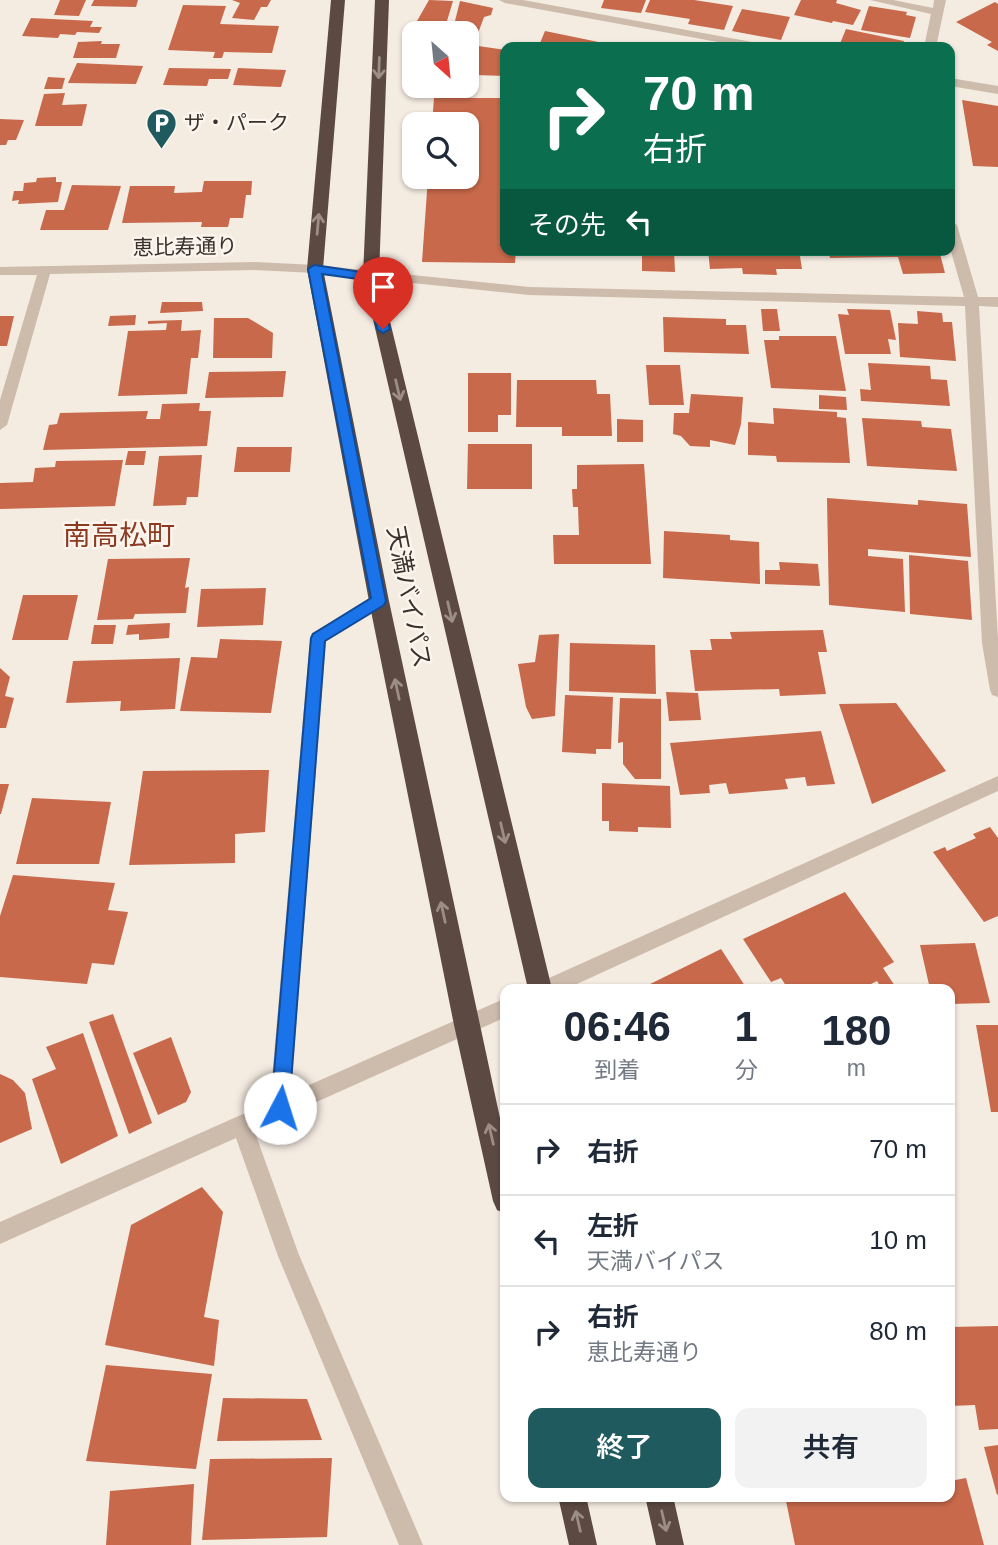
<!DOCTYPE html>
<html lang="ja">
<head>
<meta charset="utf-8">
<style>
  body { margin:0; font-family:Helvetica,"Noto Sans JP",sans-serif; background:#f2f2f3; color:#1f2937; height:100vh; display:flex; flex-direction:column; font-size:26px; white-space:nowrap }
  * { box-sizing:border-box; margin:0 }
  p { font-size:23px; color:#747a83 }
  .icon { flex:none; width:38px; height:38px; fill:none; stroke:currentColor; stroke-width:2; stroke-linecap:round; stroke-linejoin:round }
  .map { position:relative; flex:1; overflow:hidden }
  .side { position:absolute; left:500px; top:984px; width:455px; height:518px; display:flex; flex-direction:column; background:#fff; border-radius:14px; box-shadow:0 2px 5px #0004 }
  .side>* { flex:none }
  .hud { position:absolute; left:500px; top:42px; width:455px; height:214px; border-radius:14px; box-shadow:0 2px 5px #0004; background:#0b6e4f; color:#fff; overflow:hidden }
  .needle { width:46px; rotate:153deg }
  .tools { position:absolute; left:402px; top:21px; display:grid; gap:14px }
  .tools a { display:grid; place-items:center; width:77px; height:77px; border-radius:14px; background:#fff; box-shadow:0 2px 5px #0004; font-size:35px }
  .pin { position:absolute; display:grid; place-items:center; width:60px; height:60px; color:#fff; margin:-72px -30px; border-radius:50% 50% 50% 0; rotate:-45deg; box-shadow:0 0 7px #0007 }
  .pin .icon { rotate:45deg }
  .me { position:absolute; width:77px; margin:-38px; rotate:5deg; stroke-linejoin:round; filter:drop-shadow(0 0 5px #0008) }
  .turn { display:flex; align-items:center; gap:24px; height:147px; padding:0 28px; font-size:32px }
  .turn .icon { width:91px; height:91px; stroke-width:2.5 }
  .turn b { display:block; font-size:49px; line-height:60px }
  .then { display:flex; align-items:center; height:66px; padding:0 28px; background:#0003; gap:14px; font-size:26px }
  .eta { display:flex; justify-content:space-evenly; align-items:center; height:119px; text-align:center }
  .eta b { font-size:42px; font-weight:600; line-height:49px }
  .cta { display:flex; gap:14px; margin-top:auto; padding:14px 28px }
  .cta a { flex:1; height:80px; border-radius:14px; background:#1f5a5e; color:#fff; font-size:28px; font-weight:600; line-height:80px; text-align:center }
  .cta a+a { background:#f2f2f3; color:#1f2937 }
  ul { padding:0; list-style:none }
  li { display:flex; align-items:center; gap:21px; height:91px; padding:0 28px; border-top:2px solid #e0e1e3 }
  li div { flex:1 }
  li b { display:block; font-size:26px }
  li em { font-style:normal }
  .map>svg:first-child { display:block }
  .building { fill:#c8694b }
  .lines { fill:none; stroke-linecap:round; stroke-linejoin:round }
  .minor { fill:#cdbbac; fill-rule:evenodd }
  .highway { fill:#5c4a42; fill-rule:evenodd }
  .oneway { stroke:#9c8e87 }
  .route { fill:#1a73e8; stroke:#114b97; stroke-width:2 }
  .labels { text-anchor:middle; stroke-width:5; stroke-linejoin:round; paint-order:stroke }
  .far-poi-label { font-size:21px; fill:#3b302b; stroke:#fbf5ee; text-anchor:start }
  .far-street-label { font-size:21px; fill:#3b302b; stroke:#fbf5ee }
  .street-label { font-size:24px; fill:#3b302b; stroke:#fbf5ee }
  .quarter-label { font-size:28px; fill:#8c3b22; stroke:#fbf5ee }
</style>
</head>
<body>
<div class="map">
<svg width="998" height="1545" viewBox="0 0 998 1545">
  <rect width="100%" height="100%" fill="#f4ebe1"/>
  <path class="building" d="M60,0H86L79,16L54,15Z
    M94,0H138L136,7L91,6Z
    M232,0H271L267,7H261L254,20L232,18L240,3Z
    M429,0L453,1L444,31L413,28Z
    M604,0H646L641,13L601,8Z
    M650,0H694L733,6L724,30L688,24L690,19L645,12Z
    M801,0H837L836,3L861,10L853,25L833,21L832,23L794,15Z
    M460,1L493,8L491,15L484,17L473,47H467V33H452Z
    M995,2L998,4V51L987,45L992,42L956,22Z
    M183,5L226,6L220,24L279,26L272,53L224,52L222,58H213L215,52L168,50Z
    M869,6L907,12L906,15L916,17L910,38L861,30Z
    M742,9L790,17L781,40L732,31Z
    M31,18L93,21L90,27H102L99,33L77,32L75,35L60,34L58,38L22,36Z
    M846,29L904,41L902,47L839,46Z
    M545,31L618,46V47H547L540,43Z
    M102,41L101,44H120L116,58H73L78,42Z
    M478,46L506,50V76L475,75Z
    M77,63L143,66L136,84L68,83Z
    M169,68L231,69L228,79H209L207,86L163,85Z
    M238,68L286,70L281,87L233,85Z
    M48,77L65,78L62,89H44Z
    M65,93L62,105L87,104L82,126H35L44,94Z
    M434,98H506V250H516L515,263L422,262L428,177H467V124H432Z
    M962,100L998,106V167L973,166Z
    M0,119L24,120L16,140H8L6,145H0Z
    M56,177V182H62L58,202L18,204L19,200L12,201L14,191H23L24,183L36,182L37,178Z
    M204,181H252L251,195H246L243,218H230L228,227H201L202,222L122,223L130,186H175L174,193L202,192Z
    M72,185L121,186L108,230H40L46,210H64Z
    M642,250H674L675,272L642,271Z
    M708,250H799L802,269H776L777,275L743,274L742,268L710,269Z
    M828,250H939L945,273L903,274L898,257L830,258Z
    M162,302H202L203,311L160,313Z
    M761,309H777L780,331H763Z
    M847,309L890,310L896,340L888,339L891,354H845L838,314L849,315Z
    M917,311L942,313L943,322H952L956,361L900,357L898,323L918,324Z
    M136,315L135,325L108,326L110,316Z
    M0,316H14L7,346H0Z
    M663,317L726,319V325H746L749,354L664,352Z
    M214,318H248L273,333L272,358H213Z
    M182,320L181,331L201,330L198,358H191L187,394L118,396L128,331L166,330L167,323L148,324V321Z
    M779,336H836L846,391L771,388L764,340H779Z
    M868,363L930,366L931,379L947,380L950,406L861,401L860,389L871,390Z
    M646,365H680L684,405H649Z
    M286,371L283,397L205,398L209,372Z
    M468,373H511V415H498V432H468Z
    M517,380H596L597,394H610L612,436H562V427H516Z
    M691,394L743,397L741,424L735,445L710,440V447L690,446L681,436L673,434L674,413H689Z
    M819,395L846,397L847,410L819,409Z
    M200,403L199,411H211L207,446L43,450L49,425L57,424L60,413L148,411L146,419H160L162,404Z
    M773,408L837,412V417L846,418L850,463L777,462L776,456L748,455V422L774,424Z
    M862,418L921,421L922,427L951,429L957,471L867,466Z
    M617,419L643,420V442H617Z
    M468,444H532V489H467Z
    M237,447H292L290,472H234Z
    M128,451H146L144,465H125Z
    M202,455L198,497H187L186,505L153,506L159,456Z
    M123,460L115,506L0,509V483L33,482L35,468L55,467L56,461Z
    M644,464L651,564H554L553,535H579L578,507H573L572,489H577V465Z
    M827,498L918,505V500L967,504L971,557L868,549V556L903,559L905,612L829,605Z
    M664,531L730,535V540L759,542L760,584L663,578Z
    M909,555L968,561L972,620L910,614Z
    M190,558L185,588L189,587L186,613L135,614L133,619L97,620L108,559Z
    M779,562L818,564L820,586L765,584V570H780Z
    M266,588L263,625L197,627L201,589Z
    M23,595H78L68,640H12Z
    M170,623L169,638L139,640V634L126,635L128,625Z
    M94,625H116L113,644H91Z
    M823,630L827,652H818L826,694L780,696L779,689L695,691L690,650H712L710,639H732L730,632Z
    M559,634L555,716L532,719L526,707L518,664L535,662L539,635Z
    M220,639L282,641L271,713L180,711L191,657L217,658Z
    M570,643L655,645L656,694L569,691Z
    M180,658L175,709L120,711L121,701L66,703L73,661Z
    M0,668L10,677L5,696L14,698L6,728H0Z
    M666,692L698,693L701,720L669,721Z
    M565,695L613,697L611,749H596V754L562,752Z
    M620,698L661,699V779H635L623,764V742L618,743Z
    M896,703L946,771L872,804L839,704Z
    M821,731L835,784L807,786L805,777L785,779L788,789L729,794L726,783L709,785L710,793L680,795L670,743Z
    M269,770L265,832L235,834V863L129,865L143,771Z
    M602,783L670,786L671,828L638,827V832L609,831V821H602Z
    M0,784H9L1,814H0Z
    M32,798L111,802L99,864H16Z
    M990,827L998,838V916L984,922L933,852L945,847L947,851L976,838L973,834Z
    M13,875L115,883L108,910L128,912L114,965L92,963L87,984L0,977V916Z
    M845,892L894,962L883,968L897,989H882L877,981L861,989H788L781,978L771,982L743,939Z
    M975,943L990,1003L950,1004V989H930L920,945Z
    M721,949L747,989H640Z
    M113,1014L152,1123L129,1134L89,1022Z
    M976,1025H998V1112H991Z
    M83,1033L118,1136L61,1164L32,1079L56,1069L46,1047Z
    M171,1037L191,1092L186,1102L158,1115L133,1053Z
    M0,1074L13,1080L25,1093L32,1129L0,1143Z
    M202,1187L223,1212L204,1317L219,1320L214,1366L105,1345L131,1225Z
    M998,1326V1429L979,1430L975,1405L950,1406V1327Z
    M106,1365L212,1374L196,1469L86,1461Z
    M223,1398L307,1399L322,1440L217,1441Z
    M998,1445V1494L997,1495L984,1447Z
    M332,1458L327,1537L202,1540L210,1459Z
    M966,1478L984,1545H795L785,1496H950V1481Z
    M194,1484L191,1545H106L110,1491Z"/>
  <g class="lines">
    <path class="minor" d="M499,0H523L763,44L769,47H745L505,3Z
      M870,0H893L933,8L934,0H946L936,47H924L931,14Z
      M950,78L998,86V94L950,86Z
      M950,221L957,225L978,297H998V307L979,306L998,639V697L992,695L990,690L982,643L965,306L529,295L315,273L255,270L50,274L7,425L0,430V400L37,275H0V267L255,262L315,265L529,287L964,297L950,248Z
      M379,595L387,601L385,605L326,641L291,1093L506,998V1017L254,1130L299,1255L423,1545H399L278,1256L236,1138L0,1244V1222L270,1102L310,638L312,633Z
      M998,776V791L566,989H535L538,983Z"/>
    <path class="highway" d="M331,0H345L323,269L389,601L506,1146V1214L497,1210L493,1201L454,1025L369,601L307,269Z
      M375,0H389L379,276L552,989H528L363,276Z
      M558,1496H586L597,1545H569Z
      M645,1496H673L684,1545H656Z"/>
  </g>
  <defs><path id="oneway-shaft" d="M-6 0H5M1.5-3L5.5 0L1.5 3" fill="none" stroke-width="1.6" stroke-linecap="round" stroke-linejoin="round" transform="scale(1.75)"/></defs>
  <g class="oneway">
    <use href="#oneway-shaft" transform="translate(379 68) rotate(92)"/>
    <use href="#oneway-shaft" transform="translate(318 224) rotate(-85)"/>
    <use href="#oneway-shaft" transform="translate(398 390) rotate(77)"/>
    <use href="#oneway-shaft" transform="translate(450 612) rotate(77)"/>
    <use href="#oneway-shaft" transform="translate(397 689) rotate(-102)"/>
    <use href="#oneway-shaft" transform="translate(503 833) rotate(77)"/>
    <use href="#oneway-shaft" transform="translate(443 912) rotate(-102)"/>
    <use href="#oneway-shaft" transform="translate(491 1134) rotate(-103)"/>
    <use href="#oneway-shaft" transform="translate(578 1521) rotate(-103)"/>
    <use href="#oneway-shaft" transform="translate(664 1521) rotate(77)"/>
  </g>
  <path class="route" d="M314,265L375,274L390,329L383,333L377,329L365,280L322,274L386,601L384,605L325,641L289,1108L287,1114L280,1117L273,1114L271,1108L311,638L313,634L371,598L308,269Z"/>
  <defs>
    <symbol id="parking-pin" viewBox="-11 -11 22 30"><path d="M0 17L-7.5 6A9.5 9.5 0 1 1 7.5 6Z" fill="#1f5a5e" stroke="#fbf5ee"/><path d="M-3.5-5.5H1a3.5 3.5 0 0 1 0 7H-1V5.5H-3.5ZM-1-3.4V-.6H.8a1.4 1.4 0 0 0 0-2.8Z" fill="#fff"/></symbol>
  </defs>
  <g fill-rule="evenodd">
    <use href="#parking-pin" x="144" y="106" width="35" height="47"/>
  </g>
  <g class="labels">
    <g class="far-poi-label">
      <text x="184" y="130">ザ・パーク</text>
    </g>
    <g class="far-street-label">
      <text transform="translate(185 247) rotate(-1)" y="7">恵比寿通り</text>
    </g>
    <g class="street-label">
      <text transform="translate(409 597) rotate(79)" y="8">天満バイパス</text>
    </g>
    <g class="quarter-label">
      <text x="119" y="545">南高松町</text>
    </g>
  </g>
</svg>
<div class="tools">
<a><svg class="needle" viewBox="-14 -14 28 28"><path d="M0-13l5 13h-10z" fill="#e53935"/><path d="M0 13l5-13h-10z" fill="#747a83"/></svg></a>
<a><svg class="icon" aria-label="search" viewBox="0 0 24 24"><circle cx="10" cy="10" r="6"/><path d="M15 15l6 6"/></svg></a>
</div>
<div class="pin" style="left:383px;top:329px;background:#d93025"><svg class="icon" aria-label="arrive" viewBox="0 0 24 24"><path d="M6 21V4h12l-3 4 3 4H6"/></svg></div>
<svg class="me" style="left:280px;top:1108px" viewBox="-20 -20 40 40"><circle r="19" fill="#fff"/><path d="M0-13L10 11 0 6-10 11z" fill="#1a73e8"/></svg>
<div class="hud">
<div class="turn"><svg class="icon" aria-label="right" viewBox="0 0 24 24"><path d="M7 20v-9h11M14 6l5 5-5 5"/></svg><div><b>70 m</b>右折</div></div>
<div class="then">その先<svg class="icon" aria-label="left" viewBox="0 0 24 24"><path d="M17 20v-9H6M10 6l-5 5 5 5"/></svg></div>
</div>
<section class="side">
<div class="eta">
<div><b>06:46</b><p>到着</p></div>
<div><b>1</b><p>分</p></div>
<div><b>180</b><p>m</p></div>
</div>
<ul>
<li><svg class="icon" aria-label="right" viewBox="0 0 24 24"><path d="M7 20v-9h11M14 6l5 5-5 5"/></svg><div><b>右折</b></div><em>70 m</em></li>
<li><svg class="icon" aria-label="left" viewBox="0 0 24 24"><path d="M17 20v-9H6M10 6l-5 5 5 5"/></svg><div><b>左折</b><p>天満バイパス</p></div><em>10 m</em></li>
<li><svg class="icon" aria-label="right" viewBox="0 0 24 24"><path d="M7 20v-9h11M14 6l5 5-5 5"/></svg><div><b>右折</b><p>恵比寿通り</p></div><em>80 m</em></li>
</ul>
<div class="cta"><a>終了</a><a>共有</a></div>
</section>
</div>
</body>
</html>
